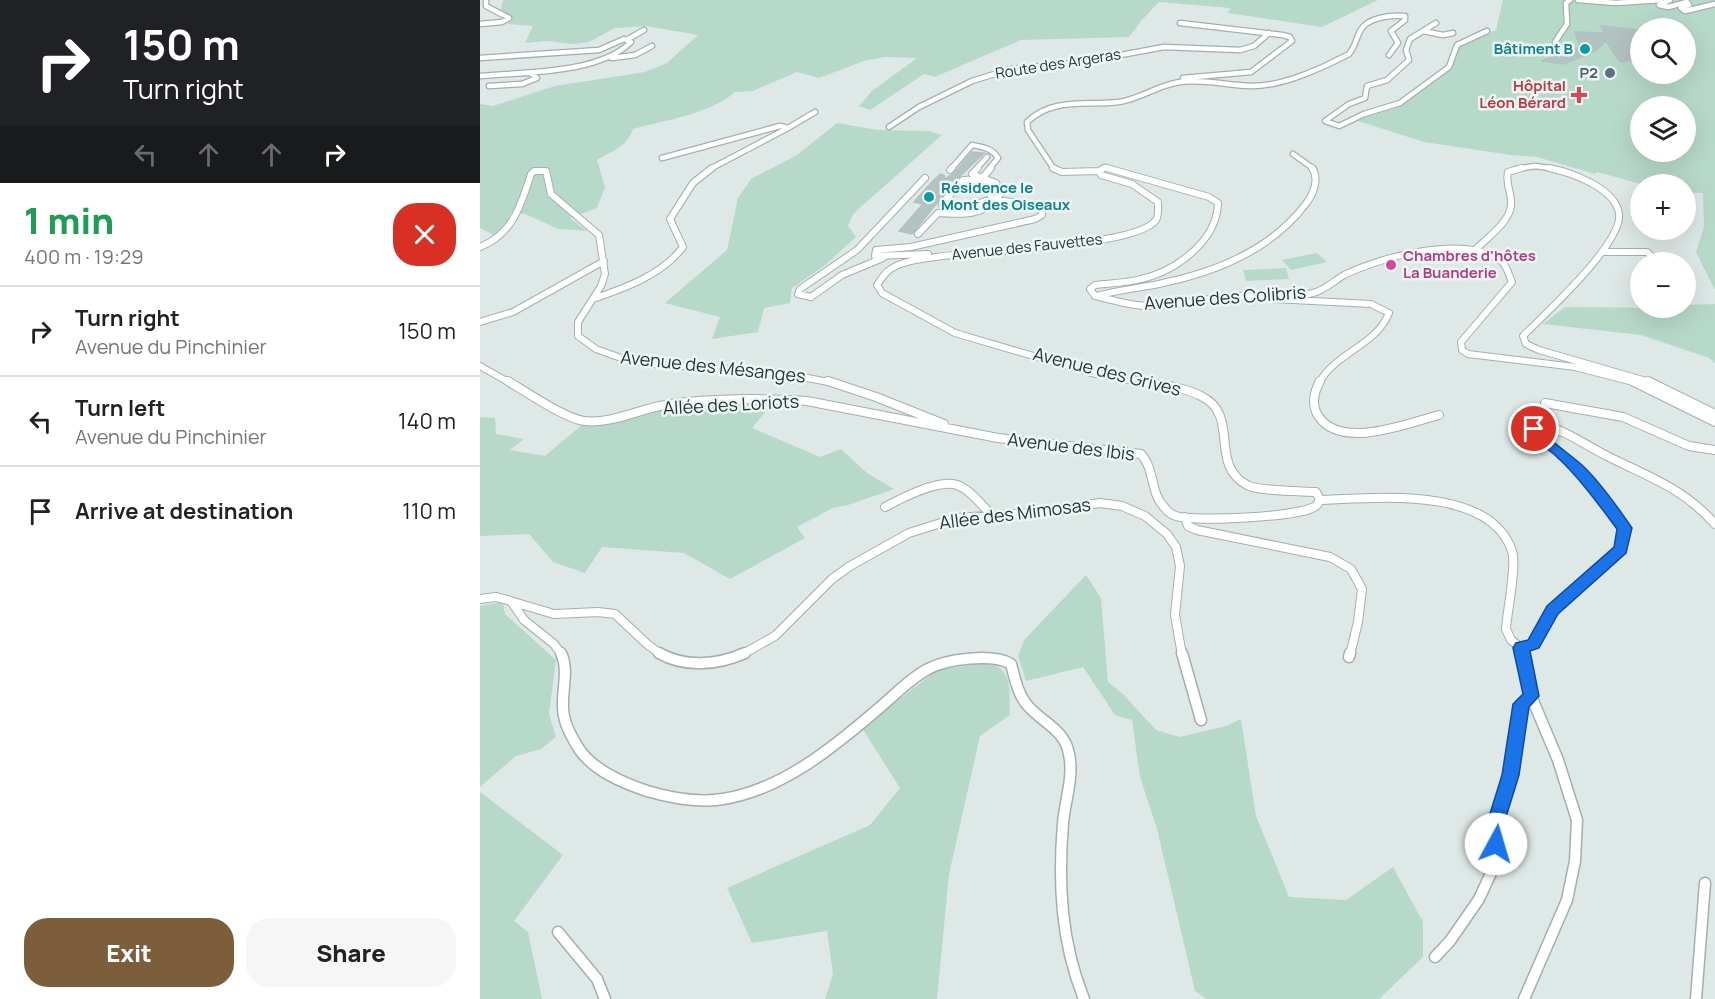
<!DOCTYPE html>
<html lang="en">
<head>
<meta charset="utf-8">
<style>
  body { margin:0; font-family:Manrope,sans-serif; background:#f6f6f6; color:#222; height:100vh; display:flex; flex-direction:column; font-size:22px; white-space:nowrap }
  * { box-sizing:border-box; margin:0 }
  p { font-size:20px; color:#767676 }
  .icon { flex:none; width:33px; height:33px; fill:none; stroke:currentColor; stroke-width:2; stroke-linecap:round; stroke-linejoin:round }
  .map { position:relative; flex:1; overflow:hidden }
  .drawer { display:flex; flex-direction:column; background:#fff; width:480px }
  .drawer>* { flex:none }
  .banner { background:#202124; color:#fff; overflow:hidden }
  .tools { position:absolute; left:1150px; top:18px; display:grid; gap:12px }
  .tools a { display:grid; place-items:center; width:66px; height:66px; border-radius:50%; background:#fff; box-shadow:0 6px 24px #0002; font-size:30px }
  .pin { position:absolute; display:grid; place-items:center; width:51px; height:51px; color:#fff; margin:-26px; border:3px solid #fff; border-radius:50%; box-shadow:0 2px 6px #0007 }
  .me { position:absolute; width:66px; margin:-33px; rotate:6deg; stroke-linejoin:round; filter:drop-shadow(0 0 4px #0008) }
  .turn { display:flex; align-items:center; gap:21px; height:126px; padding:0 24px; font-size:27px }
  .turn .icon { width:78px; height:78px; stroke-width:2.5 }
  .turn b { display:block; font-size:42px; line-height:51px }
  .lanes { display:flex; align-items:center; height:57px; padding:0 24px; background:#0003; justify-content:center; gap:30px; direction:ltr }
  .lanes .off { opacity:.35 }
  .round { display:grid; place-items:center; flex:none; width:63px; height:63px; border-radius:24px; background:#f6f6f6 }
  .headline { display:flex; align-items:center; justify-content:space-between; height:102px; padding:0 24px }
  h1 { font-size:36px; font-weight:800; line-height:45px; color:#1e9e55 }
  .action { display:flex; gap:12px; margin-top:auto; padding:12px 24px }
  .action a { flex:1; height:69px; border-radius:24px; background:#7c5e3b; color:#fff; font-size:24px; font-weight:800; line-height:69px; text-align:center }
  .action a+a { background:#f6f6f6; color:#222 }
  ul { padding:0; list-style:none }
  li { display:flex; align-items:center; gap:18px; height:90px; padding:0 24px; border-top:2px solid #e0e0e0 }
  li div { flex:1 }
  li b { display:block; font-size:22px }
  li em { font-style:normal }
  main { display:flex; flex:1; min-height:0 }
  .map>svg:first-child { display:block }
  .green { fill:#b7d9ca; fill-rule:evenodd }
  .building { fill:#b3c3c1; stroke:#b1c2c0; stroke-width:1.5 }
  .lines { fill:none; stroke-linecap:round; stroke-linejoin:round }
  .minor-far3-casing { stroke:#a1b0af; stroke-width:7 }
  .minor-far2-casing { stroke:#a1b0af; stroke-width:8 }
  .minor-far1-casing { stroke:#a1b0af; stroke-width:10 }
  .minor-casing { stroke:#a1b0af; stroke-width:13 }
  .minor-far3 { stroke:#fff; stroke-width:4.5 }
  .minor-far2 { stroke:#fff; stroke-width:6 }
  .minor-far1 { stroke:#fff; stroke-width:8 }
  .minor { stroke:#fff; stroke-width:10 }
  .route { fill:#1a73e8; stroke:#114b97; stroke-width:1.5 }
  .culture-dot { fill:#0f9aa8; stroke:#eef6f4; stroke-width:2 }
  .service-dot { fill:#5c6f8a; stroke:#eef6f4; stroke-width:2 }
  .health-dot { fill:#e0444e; stroke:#eef6f4; stroke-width:2 }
  .hotel-dot { fill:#d1479c; stroke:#eef6f4; stroke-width:2 }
  .labels { text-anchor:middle; stroke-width:5; stroke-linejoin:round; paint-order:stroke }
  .far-culture-label { font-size:15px; font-weight:bold; fill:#0d838f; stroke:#eef6f4; text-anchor:end }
  .far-street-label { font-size:15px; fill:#203737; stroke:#eef6f4 }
  .far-service-label { font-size:15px; font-weight:bold; fill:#4e5e75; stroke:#eef6f4; text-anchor:end }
  .far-health-label { font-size:15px; font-weight:bold; fill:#be3a42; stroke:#eef6f4; text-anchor:end }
  .far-hotel-label { font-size:15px; font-weight:bold; fill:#b23c85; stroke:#eef6f4; text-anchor:start }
  .street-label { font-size:18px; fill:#203737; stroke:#eef6f4 }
</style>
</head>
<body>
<main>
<section class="drawer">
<div class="banner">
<div class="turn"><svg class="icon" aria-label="right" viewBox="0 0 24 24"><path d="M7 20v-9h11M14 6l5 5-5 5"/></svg><div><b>150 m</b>Turn right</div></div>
<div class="lanes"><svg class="icon off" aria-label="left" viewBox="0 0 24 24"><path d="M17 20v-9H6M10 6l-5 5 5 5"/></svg><svg class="icon off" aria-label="ahead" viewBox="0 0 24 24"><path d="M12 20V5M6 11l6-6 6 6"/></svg><svg class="icon off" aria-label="ahead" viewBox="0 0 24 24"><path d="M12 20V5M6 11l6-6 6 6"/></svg><svg class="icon" aria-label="right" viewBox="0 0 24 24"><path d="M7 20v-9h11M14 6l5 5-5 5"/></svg></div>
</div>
<div class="headline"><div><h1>1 min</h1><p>400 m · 19:29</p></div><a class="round" style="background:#d93025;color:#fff"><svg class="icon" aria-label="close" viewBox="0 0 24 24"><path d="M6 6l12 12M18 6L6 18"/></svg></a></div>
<ul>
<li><svg class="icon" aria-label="right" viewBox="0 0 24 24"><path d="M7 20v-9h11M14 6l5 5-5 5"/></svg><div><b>Turn right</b><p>Avenue du Pinchinier</p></div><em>150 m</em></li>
<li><svg class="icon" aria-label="left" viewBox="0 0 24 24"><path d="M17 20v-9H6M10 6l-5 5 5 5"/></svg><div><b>Turn left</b><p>Avenue du Pinchinier</p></div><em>140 m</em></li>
<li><svg class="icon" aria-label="arrive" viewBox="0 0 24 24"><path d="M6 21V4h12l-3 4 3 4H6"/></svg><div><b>Arrive at destination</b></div><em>110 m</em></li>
</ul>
<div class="action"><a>Exit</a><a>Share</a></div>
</section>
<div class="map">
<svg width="1235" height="999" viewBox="0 0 1235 999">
  <rect width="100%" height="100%" fill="#dee9e7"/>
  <path class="green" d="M23,0H898L842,27L748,13L750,8L679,2L662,20L649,37L541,40L455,77L444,74L390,110L379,106L392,91L437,58L404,57L384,61L339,78L317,72L273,91L255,92C230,114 186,120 153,129C148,146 132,151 117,160L125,187L117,208L90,218L107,231L78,229L45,214L31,213L27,222L14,235L0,228V104L13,106L75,86L165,72L187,63L218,35L166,26L135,28L109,42L94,44L67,41L45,43L53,26L28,24L31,16L20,13Z
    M1023,0H1089L1127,4L1174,0H1235V290L1216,252L1224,227L1223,193H1206V184H1161L1117,172L1115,174L1057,157L1031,155L944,142L875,120L916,108L972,68L978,48L1016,30ZM1161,28H1206V74H1161ZM1161,106H1206V152H1161Z
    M357,123L398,130L448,131L462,135L373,214L368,226L376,237L344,266L312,288L310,303L284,308L278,332L232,339L240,317L185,303L247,250L258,198L271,179L317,155Z
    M837,253L847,262L811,270L802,260Z
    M806,268L809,279L766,281L763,270Z
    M1235,304V363L1229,358L1161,335L1063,324L1085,307L1206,308V305Z
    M294,402L272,428L340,457L361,449L387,473L414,489L368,505L353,508L317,527L325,538L250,579L204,553L122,547L105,573L73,562L49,534L0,536V417L15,418L16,434L44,439L30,450L65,456L104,423L197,407Z
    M606,575L621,598L628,682L642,693L676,730L700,737L746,726L761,719L776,816L809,897L866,900L913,867L943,922V957L899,999H727L715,991L677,829L660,777L652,720L635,715L603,667L546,681L538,656L544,640Z
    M23,602L25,614L76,660L69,714L76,737L61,749L36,756L0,787V606Z
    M507,663C534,667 529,693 530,715L500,736L469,874L457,999H345L353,974L347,931L272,943L247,888L390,825L420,788L382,728L457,670Z
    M0,792L83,855L34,921L48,932L62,999H0Z"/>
  <path class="building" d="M1121,26L1158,30L1161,33V51H1155L1151,60L1140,62L1126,41L1115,51L1084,64L1061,61L1100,47L1095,32L1125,33Z
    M492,152L504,153L475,181L466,180L469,188L432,234L419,231L443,204L434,202L450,184L460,174L464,175L465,179L473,174Z"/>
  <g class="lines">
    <defs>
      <path id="minor-far3" d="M1098,0L1136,3L1181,0
        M1190,0L1179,5L1188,7L1207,2L1209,5L1201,8L1205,11L1235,4
        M700,23L802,35L810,37L812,41L771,72L703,78
        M0,24L22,22L29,18L6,6V0
        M943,31L963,35L973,33
        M148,39L164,30
        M1075,42L1087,24L1086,3L1090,0
        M926,50L929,60L907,80L887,86L885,98L869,104L845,121L859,126L884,114L920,103L969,67L977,45L1007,31
        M926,50L930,39L956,23
        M0,58L119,50L144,39L151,42C119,74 44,72 0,76
        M132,58L155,55L172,46
        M9,86L42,84L57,78L50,73
        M409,127L439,107L492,81L531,69L603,62L684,47L760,50L774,46L789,33
        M308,128L335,112
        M813,154L834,169
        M182,158L300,126L308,128L230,169
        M471,169L492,145C503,147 512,148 518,158L509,169
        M496,169L507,157
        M574,169L548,130L547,122C573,97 606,106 639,102C660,99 678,85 700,82C724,79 745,85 769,86C802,87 840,69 869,54C875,47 876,39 880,31C887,17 911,15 925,16V20L911,31L918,43L909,55
        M622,169L625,167L632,169
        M1036,169L1055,166L1076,169"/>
      <path id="minor-far2" d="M573,168L582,172L619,171
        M624,168L619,171L621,175L652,184L678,202C678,208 679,215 676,220C658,247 494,251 456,257C442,259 420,261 408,271C404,274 400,281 397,285L402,293L475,333L611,373L666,383
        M1069,168C1090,172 1136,188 1139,214C1143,243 1064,315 1043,336L1046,344L1059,350L1173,383
        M470,170L472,168
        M504,176L511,168
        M483,180C498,179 511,182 511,199L480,210L462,204Z
        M438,234L458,213C482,215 508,216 521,192L516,183L492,174L498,168
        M0,247C33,234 41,205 51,174L54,171H66L71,194L119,235L125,274L121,286L98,322V336L116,349L141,358L171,364L301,373L354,383
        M996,249C1007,238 1030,222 1031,205C1032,193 1025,184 1028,172L1042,168
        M1123,252H1167L1178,262
        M448,254L395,256L396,250L431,247L555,219L562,215V210L557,206L511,199
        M403,258L362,275L331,297L318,294L320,289L377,250L445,178
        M615,296L610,289L615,285C630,283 646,283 661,279C696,271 737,241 738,203L729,197L627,168
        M615,296C633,300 651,306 669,306C699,306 729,297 760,296C783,295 809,299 833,293C845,290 854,281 864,275C901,257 987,233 1022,262C1027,266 1029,276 1032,282L981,342L982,350L988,354L1095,367L1157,383
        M616,296C638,290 661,288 683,283C736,272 791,249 825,205C833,195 840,179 832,168
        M113,299C145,288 182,275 203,247L190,219L213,183L232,168
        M793,299L891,304L909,313C896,346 856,352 839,383
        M0,322L33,312L124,261
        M0,366L30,383"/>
      <path id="minor-far1" d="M28,381C46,392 86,419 105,421C131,424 160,409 185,405C228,398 284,398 327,401L518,438L661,454C675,469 670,494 685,508C687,511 692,515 696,516C715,522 818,517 834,507C836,506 839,502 840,500
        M348,381L396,397L464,424
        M657,381C678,385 702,386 721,396C761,415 728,464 767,485C777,491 822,491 836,492L840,500
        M840,381C834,392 831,406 839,417C862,450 928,423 959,415
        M1152,381L1235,422
        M1168,381L1235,414
        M1065,403L1143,417L1209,446L1235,450
        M840,500C894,498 1010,485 1032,551C1037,566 1027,611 1026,629L1031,640L1041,648L1053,644L1073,610L1141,549L1145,528C1120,492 1091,460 1055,435L1054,429L1061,425C1086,430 1105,445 1127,456C1169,477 1203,488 1235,524
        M405,507C422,498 458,479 477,485C491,490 502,506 513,516
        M705,517L708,526L717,530L850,557L871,569L882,589L878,622L870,655
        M0,599L16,597L31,601L44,620L74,644L82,655
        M30,601L74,614L118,612L135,614L167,644L182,655
        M1041,648L1042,655
        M261,655L295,636L352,579L370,566L429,533L477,518L550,513L620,503L642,506L665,516L687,534L696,547L700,566L695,615L702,655"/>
      <path id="minor" d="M81,653C89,670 82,689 83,707C83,722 91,736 99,749C114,771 143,783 167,791C191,798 219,803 243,799C302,790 355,746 398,709C415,695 429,679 448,669C466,659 513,653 531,664C535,679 538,695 548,706C563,723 585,730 589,754C594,777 585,800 583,823C578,884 581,942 604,999
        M179,653C205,668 238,665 265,653
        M702,653L721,720
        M1042,653L1051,696L1078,760L1097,820L1095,861L1087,900L1044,999
        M869,657L870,653
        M78,932L117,979L125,999
        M955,957L970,941L999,899L1011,873L1018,817L1030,775L1041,704L1051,696
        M1216,999L1225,883"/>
    </defs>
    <use href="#minor-far3" class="minor-far3-casing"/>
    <use href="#minor-far2" class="minor-far2-casing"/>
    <use href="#minor-far1" class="minor-far1-casing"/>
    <use href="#minor" class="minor-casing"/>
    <use href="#minor-far3" class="minor-far3"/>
    <use href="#minor-far2" class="minor-far2"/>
    <use href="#minor-far1" class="minor-far1"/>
    <use href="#minor" class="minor"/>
  </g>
  <path class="route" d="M1054,425L1059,426C1065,438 1090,454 1103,466C1119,481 1139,509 1152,528L1146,553L1078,614L1059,648L1050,651L1059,696L1049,707L1039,775L1026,817L1024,844L1022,849L1016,852L1009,849L1007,844L1009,817L1022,775L1033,704L1043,694L1033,648L1036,643L1048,640L1067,606L1134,547L1137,529C1117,502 1098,476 1074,454C1064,445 1050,442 1048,429Z"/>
  <g class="culture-dot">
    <circle cx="1105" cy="49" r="6"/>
    <circle cx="449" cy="197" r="6"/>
  </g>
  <circle class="service-dot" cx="1130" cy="73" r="6"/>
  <path class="health-dot" d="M1096 86h6v6h6v6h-6v6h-6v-6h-6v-6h6z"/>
  <circle class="hotel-dot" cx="911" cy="265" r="6"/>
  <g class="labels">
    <g class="far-culture-label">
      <text x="1093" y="54">Bâtiment B</text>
      <text x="461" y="193" text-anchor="start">Résidence le<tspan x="461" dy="17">Mont des Oiseaux</tspan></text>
    </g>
    <g class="far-street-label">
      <text transform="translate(578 64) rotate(-9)" y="5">Route des Argeras</text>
      <text transform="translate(547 247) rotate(-6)" y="5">Avenue des Fauvettes</text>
    </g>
    <g class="far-service-label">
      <text x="1118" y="78">P2</text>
    </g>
    <g class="far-health-label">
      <text x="1086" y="91">Hôpital<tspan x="1086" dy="17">Léon Bérard</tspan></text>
    </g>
    <g class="far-hotel-label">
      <text x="923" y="261">Chambres d'hôtes<tspan x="923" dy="17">La Buanderie</tspan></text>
    </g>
    <g class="street-label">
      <text transform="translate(745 298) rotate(-4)" y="6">Avenue des Colibris</text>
      <text transform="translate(233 367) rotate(6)" y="6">Avenue des Mésanges</text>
      <text transform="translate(627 372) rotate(14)" y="6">Avenue des Grives</text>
      <text transform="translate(251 405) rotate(-3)" y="6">Allée des Loriots</text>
      <text transform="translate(591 447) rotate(7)" y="6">Avenue des Ibis</text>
      <text transform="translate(535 514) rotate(-7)" y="6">Allée des Mimosas</text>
    </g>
  </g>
</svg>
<div class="tools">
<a><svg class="icon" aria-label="search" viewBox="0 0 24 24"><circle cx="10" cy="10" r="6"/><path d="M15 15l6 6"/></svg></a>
<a><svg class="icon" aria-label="layers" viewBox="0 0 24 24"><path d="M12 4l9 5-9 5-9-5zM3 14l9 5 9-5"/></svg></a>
<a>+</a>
<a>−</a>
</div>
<div class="pin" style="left:1054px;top:429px;background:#d93025"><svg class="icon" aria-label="arrive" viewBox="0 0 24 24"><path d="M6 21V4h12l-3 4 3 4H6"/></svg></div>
<svg class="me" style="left:1016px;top:844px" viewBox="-20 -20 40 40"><circle r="19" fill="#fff"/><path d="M0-13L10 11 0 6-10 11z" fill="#1a73e8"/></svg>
</div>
</main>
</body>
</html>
